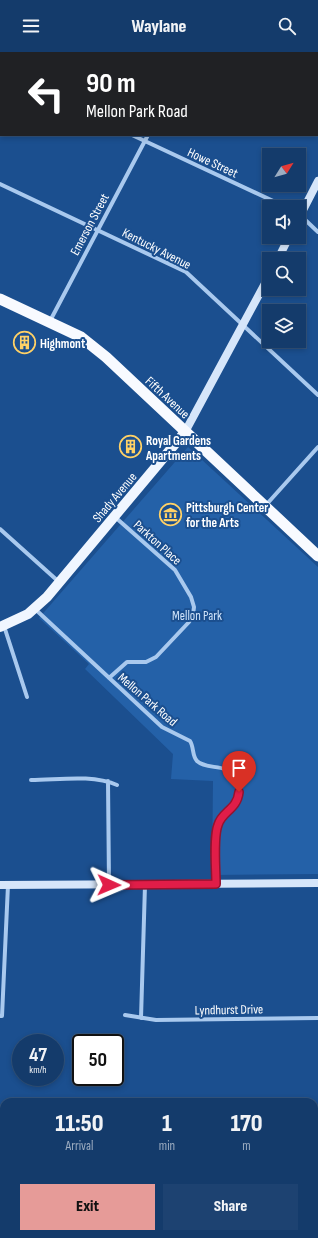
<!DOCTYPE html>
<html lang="en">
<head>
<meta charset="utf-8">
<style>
  body { margin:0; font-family:"Sofia Sans Condensed",sans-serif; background:#1d4271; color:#f1f3f6; height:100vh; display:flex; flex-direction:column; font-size:15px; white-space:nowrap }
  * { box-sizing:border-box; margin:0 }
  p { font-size:13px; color:#9dadc1 }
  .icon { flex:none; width:22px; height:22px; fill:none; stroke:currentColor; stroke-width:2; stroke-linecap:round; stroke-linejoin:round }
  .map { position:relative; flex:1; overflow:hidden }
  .drawer { position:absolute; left:0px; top:1046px; width:318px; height:140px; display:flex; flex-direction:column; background:#143b6b; border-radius:12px 12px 0 0; box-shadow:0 2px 6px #0003,0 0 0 1px #33557e }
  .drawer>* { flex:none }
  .banner { position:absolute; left:0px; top:0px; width:318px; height:84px; box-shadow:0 2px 6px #0003,0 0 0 1px #33557e; background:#202124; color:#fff; overflow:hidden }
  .needle { width:26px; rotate:53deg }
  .fabs { position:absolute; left:262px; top:96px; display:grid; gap:8px }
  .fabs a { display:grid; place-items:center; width:44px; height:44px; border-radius:0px; background:#143b6b; box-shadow:0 2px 6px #0003,0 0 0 1px #33557e; font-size:20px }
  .speed { position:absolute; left:12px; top:982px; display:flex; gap:8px; font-size:20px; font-weight:700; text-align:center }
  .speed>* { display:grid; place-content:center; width:52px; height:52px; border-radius:50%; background:#143b6b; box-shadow:0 2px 6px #0003,0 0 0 1px #33557e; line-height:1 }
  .speed small { font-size:10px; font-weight:400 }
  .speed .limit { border:2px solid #111; border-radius:6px; background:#fff; color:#111 }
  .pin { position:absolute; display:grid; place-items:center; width:34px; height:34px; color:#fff; margin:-41px -17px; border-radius:50% 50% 50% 0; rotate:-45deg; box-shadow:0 0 4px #0007 }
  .pin .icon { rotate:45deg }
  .me { position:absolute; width:44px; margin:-22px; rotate:91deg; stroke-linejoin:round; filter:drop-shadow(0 0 3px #0008) }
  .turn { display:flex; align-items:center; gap:14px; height:84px; padding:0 20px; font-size:18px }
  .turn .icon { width:52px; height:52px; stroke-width:2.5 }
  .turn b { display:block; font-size:28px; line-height:34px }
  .eta { display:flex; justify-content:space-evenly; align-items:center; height:68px; text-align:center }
  .eta b { font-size:24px; font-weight:800; line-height:28px }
  .cta { display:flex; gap:8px; margin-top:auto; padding:8px 20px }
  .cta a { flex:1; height:46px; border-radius:0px; background:#e69b98; color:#111; font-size:16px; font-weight:800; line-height:46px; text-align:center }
  .cta a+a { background:#1d4271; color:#f1f3f6 }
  header { display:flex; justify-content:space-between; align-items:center; height:52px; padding:0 20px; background:#143b6b; font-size:18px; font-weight:800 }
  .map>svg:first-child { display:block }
  .green { fill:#2461a8 }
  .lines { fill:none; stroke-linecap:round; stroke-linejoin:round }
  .minor { stroke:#a9c9ee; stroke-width:4 }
  .tertiary { stroke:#a9c9ee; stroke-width:7 }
  .secondary { stroke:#d6e6fa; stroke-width:8 }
  .primary { stroke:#f0f6ff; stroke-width:10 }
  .trunk { stroke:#f8faff; stroke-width:11 }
  .route-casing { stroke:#92132f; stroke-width:10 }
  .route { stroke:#e11d48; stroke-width:7 }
  .labels { text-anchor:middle; stroke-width:4; stroke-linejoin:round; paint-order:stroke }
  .street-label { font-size:13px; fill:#fff; stroke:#1b4f8f }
  .poi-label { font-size:13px; font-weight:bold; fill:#fff; stroke:#1b4f8f; text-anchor:start }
  .park-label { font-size:13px; fill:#cfe3fa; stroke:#1b4f8f }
</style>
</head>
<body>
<header><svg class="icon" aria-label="menu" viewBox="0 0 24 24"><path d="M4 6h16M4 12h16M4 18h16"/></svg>Waylane<svg class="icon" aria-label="search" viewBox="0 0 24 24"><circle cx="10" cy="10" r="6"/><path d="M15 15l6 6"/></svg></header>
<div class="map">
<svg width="318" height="1186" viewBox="0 0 318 1186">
  <rect width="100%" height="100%" fill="#1b4f8f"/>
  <path class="green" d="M188,395L318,515V822L212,823L213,729L171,727L173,702L85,617L89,612L39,566Z"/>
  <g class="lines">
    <path class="minor" d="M208,0L210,1
      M102,1L103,0
      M193,1V0
      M0,21L1,22
      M317,48H318
      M132,83L286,155
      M0,132L186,220L318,343
      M299,162L318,180
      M50,269L148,83
      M266,453L318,395
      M0,477L59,530
      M35,557L162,675L190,689C194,695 192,704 197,709C208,719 226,710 235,726C250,752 223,756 217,774C213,789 216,816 216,832
      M4,574L27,645
      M109,626L127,610H146L156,605L189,570L193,563L194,555L191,545L175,518L115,465
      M31,728C58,728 91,722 117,733
      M108,729L109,832
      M125,963L156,968L318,966
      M0,964H2L8,833
      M141,966L145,833
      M314,1069L318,1070
      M0,1080H4
      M314,1157L318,1156
      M0,1171H4"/>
    <path class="tertiary" d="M318,1078L316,1091L318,1126"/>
    <path class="secondary" d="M299,166L318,129
      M278,207L289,185
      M185,380L269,224
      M0,833L318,831"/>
    <path class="primary" d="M0,575L28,562L47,545L185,380"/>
    <path class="trunk" d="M0,247L81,285L106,305L318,504"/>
  </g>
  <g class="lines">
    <defs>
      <path id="route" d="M109,833L216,832C216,817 213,786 218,773C222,759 237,758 239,740"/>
    </defs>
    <use href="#route" class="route-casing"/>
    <use href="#route" class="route"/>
  </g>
  <defs>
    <symbol id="building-ring" viewBox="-11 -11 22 22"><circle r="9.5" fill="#1b4f8f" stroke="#ffd166" stroke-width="1.5"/><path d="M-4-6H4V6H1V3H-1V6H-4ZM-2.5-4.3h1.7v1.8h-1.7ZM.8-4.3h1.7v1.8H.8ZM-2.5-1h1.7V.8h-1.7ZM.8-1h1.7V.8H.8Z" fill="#ffd166"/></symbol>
    <symbol id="museum-ring" viewBox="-11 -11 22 22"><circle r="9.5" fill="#1b4f8f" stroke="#ffd166" stroke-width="1.5"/><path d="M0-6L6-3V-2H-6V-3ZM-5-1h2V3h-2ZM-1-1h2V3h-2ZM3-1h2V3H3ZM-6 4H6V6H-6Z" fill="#ffd166"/></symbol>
  </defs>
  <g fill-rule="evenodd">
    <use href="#building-ring" x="12" y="278" width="25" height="25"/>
    <use href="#building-ring" x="118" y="382" width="25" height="25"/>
    <use href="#museum-ring" x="158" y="450" width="25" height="25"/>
  </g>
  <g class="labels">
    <g class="street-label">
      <text transform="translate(213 110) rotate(25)" y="5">Howe Street</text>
      <text transform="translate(89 172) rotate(-62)" y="5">Emerson Street</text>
      <text transform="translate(157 196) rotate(27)" y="5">Kentucky Avenue</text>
      <text transform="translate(168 345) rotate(43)" y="5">Fifth Avenue</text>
      <text transform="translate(114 445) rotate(-50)" y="5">Shady Avenue</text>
      <text transform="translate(158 490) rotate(42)" y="5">Parkton Place</text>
      <text transform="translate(148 647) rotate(41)" y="5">Mellon Park Road</text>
      <text transform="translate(229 957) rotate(-1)" y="5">Lyndhurst Drive</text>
    </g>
    <g class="poi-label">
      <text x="40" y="296">Highmont</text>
      <text x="146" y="393">Royal Gardens<tspan x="146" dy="15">Apartments</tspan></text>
      <text x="186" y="460">Pittsburgh Center<tspan x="186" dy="15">for the Arts</tspan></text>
    </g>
    <g class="park-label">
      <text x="197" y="568">Mellon Park</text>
    </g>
  </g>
</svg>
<div class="fabs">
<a><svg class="needle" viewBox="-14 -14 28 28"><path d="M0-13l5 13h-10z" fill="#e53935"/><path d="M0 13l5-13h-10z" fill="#9dadc1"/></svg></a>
<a><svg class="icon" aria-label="sound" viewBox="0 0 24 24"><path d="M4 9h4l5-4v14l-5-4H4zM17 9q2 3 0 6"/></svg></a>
<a><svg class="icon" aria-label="search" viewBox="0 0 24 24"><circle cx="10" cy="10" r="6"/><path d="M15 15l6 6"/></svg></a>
<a><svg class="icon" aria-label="layers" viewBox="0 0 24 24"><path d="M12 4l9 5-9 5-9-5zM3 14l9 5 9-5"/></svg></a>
</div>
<div class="speed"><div>47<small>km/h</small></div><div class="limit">50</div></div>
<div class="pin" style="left:239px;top:740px;background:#d93025"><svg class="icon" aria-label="arrive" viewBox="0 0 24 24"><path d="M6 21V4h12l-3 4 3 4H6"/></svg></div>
<svg class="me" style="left:109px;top:833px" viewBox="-20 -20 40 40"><path d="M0-17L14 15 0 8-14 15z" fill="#e11d48" stroke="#fff" stroke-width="4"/></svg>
<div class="banner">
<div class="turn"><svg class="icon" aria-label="left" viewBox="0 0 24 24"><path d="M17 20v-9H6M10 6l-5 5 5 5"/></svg><div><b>90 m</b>Mellon Park Road</div></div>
</div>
<section class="drawer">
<div class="eta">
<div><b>11:50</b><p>Arrival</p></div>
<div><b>1</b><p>min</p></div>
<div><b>170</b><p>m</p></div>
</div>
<div class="cta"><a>Exit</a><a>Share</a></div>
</section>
</div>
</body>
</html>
